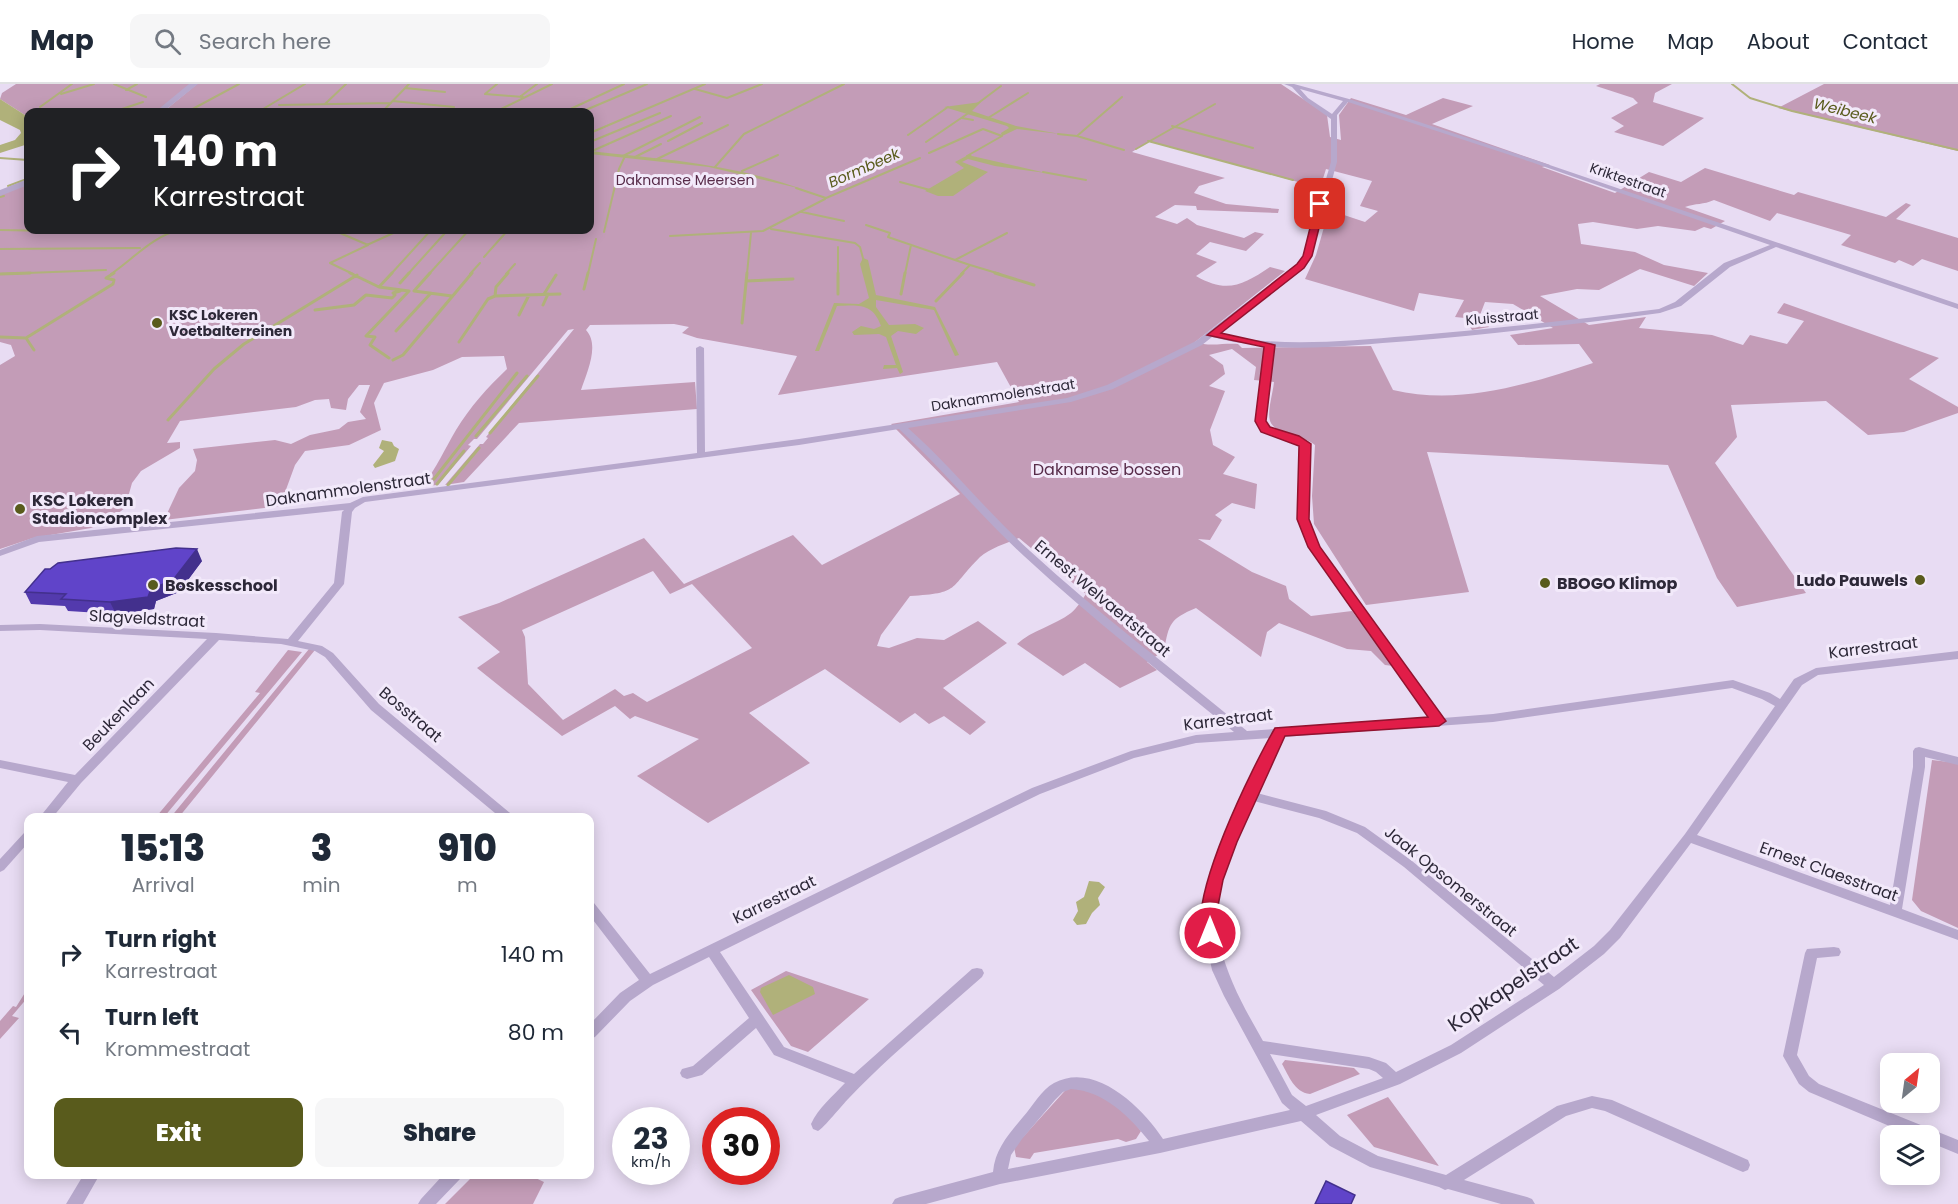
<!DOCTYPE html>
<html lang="en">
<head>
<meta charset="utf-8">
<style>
  body { margin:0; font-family:Poppins,sans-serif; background:#f6f6f7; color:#1f2937; height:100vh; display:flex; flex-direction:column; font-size:22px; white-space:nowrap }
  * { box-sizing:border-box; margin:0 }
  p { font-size:20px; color:#747a83 }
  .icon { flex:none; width:33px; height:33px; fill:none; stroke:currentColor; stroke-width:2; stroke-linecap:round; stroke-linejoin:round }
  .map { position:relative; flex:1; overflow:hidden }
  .side { position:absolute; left:24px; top:729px; width:570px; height:366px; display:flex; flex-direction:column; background:#fff; border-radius:12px; box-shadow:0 3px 15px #0003 }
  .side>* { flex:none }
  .banner { position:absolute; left:24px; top:24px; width:570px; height:126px; border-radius:12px; box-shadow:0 3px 15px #0003; background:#202124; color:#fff; overflow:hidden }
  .needle { width:39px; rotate:29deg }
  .controls { position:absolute; left:1880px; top:969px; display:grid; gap:12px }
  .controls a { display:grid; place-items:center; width:60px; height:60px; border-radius:12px; background:#fff; box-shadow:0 3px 15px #0003; font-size:30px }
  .speed { position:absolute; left:612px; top:1023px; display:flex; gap:12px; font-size:30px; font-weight:700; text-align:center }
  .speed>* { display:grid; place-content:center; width:78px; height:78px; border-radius:50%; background:#fff; box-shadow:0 3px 15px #0003; line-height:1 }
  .speed small { font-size:15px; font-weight:400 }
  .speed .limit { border:9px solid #d22; background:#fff; color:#111 }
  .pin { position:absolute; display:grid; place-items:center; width:51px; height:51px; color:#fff; margin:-26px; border-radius:12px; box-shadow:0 3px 9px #0006 }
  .me { position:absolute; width:66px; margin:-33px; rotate:0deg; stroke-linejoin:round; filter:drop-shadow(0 0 4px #0008) }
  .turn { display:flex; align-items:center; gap:21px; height:126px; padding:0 30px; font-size:27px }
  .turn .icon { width:78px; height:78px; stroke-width:2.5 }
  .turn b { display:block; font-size:42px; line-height:51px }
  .eta { display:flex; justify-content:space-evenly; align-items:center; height:102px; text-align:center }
  .eta b { font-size:36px; font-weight:800; line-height:42px }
  .primary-button { display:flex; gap:12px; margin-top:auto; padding:12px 30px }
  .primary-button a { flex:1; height:69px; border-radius:12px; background:#595b1c; color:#fff; font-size:24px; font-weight:800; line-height:69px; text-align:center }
  .primary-button a+a { background:#f6f6f7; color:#1f2937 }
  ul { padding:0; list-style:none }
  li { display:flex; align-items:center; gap:18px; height:78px; padding:0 30px }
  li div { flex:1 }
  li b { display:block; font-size:22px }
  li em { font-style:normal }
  header { display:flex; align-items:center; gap:36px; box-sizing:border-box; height:84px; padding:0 30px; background:#fff; border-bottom:2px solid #e0e1e3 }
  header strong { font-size:28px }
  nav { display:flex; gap:33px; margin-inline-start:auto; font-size:21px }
  .search { width:420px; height:54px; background:#f6f6f7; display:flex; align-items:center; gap:15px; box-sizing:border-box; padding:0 21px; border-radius:12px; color:#747a83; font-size:22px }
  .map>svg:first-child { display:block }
  .green { fill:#c39cb7; fill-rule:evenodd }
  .water { fill:#b0b17a }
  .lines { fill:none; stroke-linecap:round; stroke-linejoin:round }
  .stream-far1 { stroke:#b0b17a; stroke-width:2 }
  .stream { stroke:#b0b17a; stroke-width:3 }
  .minor { fill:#b7a8cc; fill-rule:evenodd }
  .tertiary { fill:#b7a8cc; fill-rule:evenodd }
  .wall { fill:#533aad }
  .shaded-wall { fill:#43308d }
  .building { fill:#6044c9; stroke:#43308d; stroke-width:1.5 }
  .route { fill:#e11d48; stroke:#92132f; stroke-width:1.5 }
  .poi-dot { fill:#595b1c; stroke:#f2e9fa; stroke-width:2 }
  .labels { text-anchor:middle; stroke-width:6; stroke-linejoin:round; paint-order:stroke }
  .far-park-label { font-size:14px; fill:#572b49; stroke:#f2e9fa }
  .far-street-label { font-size:14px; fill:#2d2838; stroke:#f2e9fa }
  .far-poi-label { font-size:14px; font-weight:bold; fill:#2d2838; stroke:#f2e9fa; text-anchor:start }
  .far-water-label { font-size:15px; font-style:italic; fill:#595b1c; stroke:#f2e9fa }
  .park-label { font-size:16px; fill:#572b49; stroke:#f2e9fa }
  .street-label { font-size:16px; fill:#2d2838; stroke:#f2e9fa }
  .poi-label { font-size:16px; font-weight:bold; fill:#2d2838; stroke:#f2e9fa; text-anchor:start }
  .near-street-label { font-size:20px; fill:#2d2838; stroke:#f2e9fa }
</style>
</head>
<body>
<header>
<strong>Map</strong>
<div class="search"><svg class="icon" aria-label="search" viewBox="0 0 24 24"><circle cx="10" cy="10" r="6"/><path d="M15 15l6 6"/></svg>Search here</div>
<nav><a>Home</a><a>Map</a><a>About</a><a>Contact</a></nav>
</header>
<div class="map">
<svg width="1958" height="1120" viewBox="0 0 1958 1120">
  <rect width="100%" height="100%" fill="#e8dcf3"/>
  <path class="green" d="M16,0H191L156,28H28V33L0,15L2,9Z
    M197,0H1281L1327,31L1330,53L1341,56L1339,31L1351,14L1406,31L1443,14L1473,22L1432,40L1550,81L1542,83L1615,109L1649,88L1681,98L1705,84L1794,111L1798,108L1886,133L1906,119L1911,121L1896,135L1958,154V187L1922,175L1913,182L1899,176L1895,179L1841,161L1851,151L1777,129L1770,137L1714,116C1703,121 1696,119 1685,123L1725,137L1711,145L1704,143L1695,147L1658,142L1637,145L1593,138L1578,140L1581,160L1635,168L1664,181L1708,189L1694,202L1640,185L1599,206L1577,205L1540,212L1589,241L1646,233L1639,244L1712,251L1743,261L1750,251L1787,260L1804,237L1777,229L1784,219L1939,274L1909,295L1958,323V329L1904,348L1868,351L1826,317L1731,321L1737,353L1715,379L1806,509L1737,523L1717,494L1668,381L1427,368L1469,508L1366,521L1314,440L1312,412L1315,361C1304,351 1276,352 1270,337C1267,327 1273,309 1274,298L1254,296L1256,283L1232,265L1209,271L1223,281L1225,290L1209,302L1225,307L1210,346L1213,361L1235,373L1223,390L1257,400L1255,425L1232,419L1215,431L1222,436L1210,456L1198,455L1252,488L1286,502L1289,515L1311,532L1352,527L1393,582L1385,581L1371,567L1347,565L1279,539L1267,548L1261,573L1196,524C1170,535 1169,539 1164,567L1147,578L1157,586L1120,604L1085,579L1063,592L1017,560C1032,546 1054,542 1071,529C1077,524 1082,516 1086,510L1019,454C1007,459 990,464 980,473C948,505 961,509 910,512L881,551L877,562L889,564L917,554L944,556L978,537L1007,559L943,604L986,638L970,651L944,632L929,640L915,629L900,639L825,585L749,629L810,679L708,739L637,692L699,655L635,632L630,635L615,622L562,652L477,584L500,568L458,533L499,519L644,454L684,500L793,451L822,481L960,410L891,340L1019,318L997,278L778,311L797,272L697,254L682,249L689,243L674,240L590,241L586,246C600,261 587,288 581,306L695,298L697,325L519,339L464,398L445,401L480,360H483L488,354L486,353L574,245L568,246L477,355H474L468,361L471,362L438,401L423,402C436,384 445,365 456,346C470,323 487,304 507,285L504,272L462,273L433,286L384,299L374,319L381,346L349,361L305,367L295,381L280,422L164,436L179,404L195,387L197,376L193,365L275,356L291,360L310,351L339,345L348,338L366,335L360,328L370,301H359L348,315L346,326L331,324L329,315L315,316L296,323L180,337L167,359L180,358V364L141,387L132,399L125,424L109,436L91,444L33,454L0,465V281L15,272L11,261L0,258V111L28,99V146H590V28H163ZM1149,57L1320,104L1326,85L1372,97L1360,122L1378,127L1365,138L1329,126L1316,171L1305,195L1414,227L1419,209L1464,216L1455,233L1465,234L1472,246L1489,243L1480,231L1485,218L1513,220L1553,244L1510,251L1518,261L1579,260L1593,279C1529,300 1461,322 1393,306L1371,262L1242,264L1238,260C1223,259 1209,263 1195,258L1285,187L1270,183C1243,201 1227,210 1196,192L1217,178L1196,170L1210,158L1246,167L1264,150L1255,148L1244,154L1197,141L1187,134L1177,140L1155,133L1175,121L1196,122L1197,126L1278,129L1279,125L1226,120L1194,109L1199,102L1225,94L1132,68ZM653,487L670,510L692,500L752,564L647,618L633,609L624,612L615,605L563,636L528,600L525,553L522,546Z
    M1600,0H1672L1655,9L1653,18L1704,34L1663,62L1614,48L1624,42L1611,34L1638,19L1633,14L1596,2Z
    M1824,0H1958V67L1778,24Z
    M309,565L315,566L179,733L170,734Z
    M288,566L302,568L164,733H156L260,609L255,608Z
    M1932,676L1958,679V844L1921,827L1912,816Z
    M786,887L869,915L808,968L791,962L751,906Z
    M28,904V913L12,932L19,934L0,955V937L13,922L16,923Z
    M1285,976L1354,984L1360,990L1310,1010C1294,1008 1289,992 1282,980Z
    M1071,1000C1098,1007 1125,1025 1141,1047L1136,1055L1126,1058L1118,1055L1034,1069L1030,1075L1016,1073L1014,1063Z
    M1388,1013L1439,1082L1374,1063L1347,1031Z
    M474,1091H529L544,1098L533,1120H445Z"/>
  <path class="water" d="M0,15L28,33V60L0,69V61L15,56L21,49L20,46L0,36Z
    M981,18L972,27L1016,42L1060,50L1017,45L1002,52L1001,49L1009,44L1007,42L944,23Z
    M590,67C662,75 733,80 802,105L709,83L590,70Z
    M970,70L972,72L1046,89L995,82L968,75L962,78L988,88L953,112H938L925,107L964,84L955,78Z
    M863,174L868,176L876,211L935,223L959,271L955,272L934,226L876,216V223L889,241L915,240L924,244L916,250L898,247L891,252L903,288L900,290L897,284L883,285L884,281H896L886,253L879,250L854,251L852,248L861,242L874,245L881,242C873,219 859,221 837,222L819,267H815L834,219L859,220L869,214L860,180Z
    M382,356L392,358L394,362L399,365L395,377L375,384L373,381L384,367L379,364Z
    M1089,797L1099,798L1105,803L1098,814L1100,821L1092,829L1086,840L1077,841L1073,836L1078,827L1076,818L1084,813Z
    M789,891L813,903L815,910L773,931L760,908L761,904Z"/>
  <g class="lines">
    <path class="stream-far1" d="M114,0L146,13
      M497,0L485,10L523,13
      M1732,0L1750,14L1792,27L1958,66
      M405,4L445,8
      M695,5L727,14L762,0
      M126,6L137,0
      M61,10L94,0
      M521,12L537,0
      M393,17L454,23
      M325,20L346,0
      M977,20L1001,2
      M279,21L391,19
      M40,23L72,0
      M113,28L143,18
      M187,28L239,0
      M258,28L305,0
      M382,28L409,0
      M495,28L552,0
      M564,28L624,0
      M581,28L647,0
      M962,34L973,36
      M988,34L1028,9
      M1172,42L1253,64
      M590,49L705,0
      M1058,50L1077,52L1124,66
      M908,51L948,23
      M1077,52L1122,13
      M668,57L702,39
      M1148,57L1293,96
      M590,58L660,29
      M926,58L970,28
      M1136,65L1215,20
      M590,68L671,32
      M929,69L983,45L1002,52
      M623,72L700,33
      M967,72L1002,52
      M635,73L661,60
      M0,74L28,76
      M655,76L728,41
      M715,83L744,50L844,0
      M742,87L778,71
      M1043,88L1086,96
      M900,98L930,106
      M8,102L24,96
      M796,104L826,114L920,74
      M0,113L4,112
      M802,128L844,137
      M866,141L890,149L888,153L955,176
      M771,145L855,159L860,163L864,178
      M0,146L164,149
      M333,146L368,161L330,179L353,190
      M604,148L619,85L625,72
      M670,152L763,147L825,115
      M367,161L400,146
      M838,163V190
      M0,165L140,164
      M484,173L508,146
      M970,181L955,176L1007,149
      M0,190L106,186
      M111,190C133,175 154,151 180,146
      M391,190L431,146
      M408,190L445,149
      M429,190L469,146
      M470,190L480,179
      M506,190L515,180
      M588,190L596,155
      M747,190L751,149
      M905,190L911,161
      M961,190L970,181L1000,190"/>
    <path class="stream" d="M350,189L379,203L409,207L366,252L375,253L370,261L389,274
      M430,189L414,207L452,212
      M838,189V210
      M995,189L1034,201
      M0,190L30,189
      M746,197L793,195
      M400,199L409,189
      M379,203L392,189
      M584,205L588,189
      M544,210L556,191
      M901,210L905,189
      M495,212L496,203L508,189
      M936,217L963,189
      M543,221L548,210
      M315,226L354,221L366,211L392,214L395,211L393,209L400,207
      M519,231L529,211
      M742,239L747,189
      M396,247L431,209
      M0,253L26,254
      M459,258L488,215L495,212L560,210
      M34,266L26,254L113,200L114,196L106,194L114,189
      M393,276L403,271L472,189
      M168,336L214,285L244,260L357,191
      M490,349L538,292
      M476,352L527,292
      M434,395L517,289
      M437,400L464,367
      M448,401L479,364"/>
    <path class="minor" d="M1284,0H1294L1349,15L1535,76L1958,220V225L1776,163L1730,183L1681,222L1660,229C1577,240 1494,250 1410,257C1365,260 1319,266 1274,263L1264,337L1268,343L1298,352L1309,360L1308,435L1319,463L1443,634L1493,630L1733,596L1770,609L1780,615L1794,595L1816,584L1958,567V575L1818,591L1802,601L1697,751L1890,821L1913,683V667L1915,664L1919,663L1958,673V681L1925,673V683L1902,825L1958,846V856L1691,759L1620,854L1604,870L1559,905L1461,969L1400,1000L1316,1031L1340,1052L1378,1072L1446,1091L1557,1022L1592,1012L1612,1016L1748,1076L1750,1081L1748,1086L1743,1088L1738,1086L1605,1027L1592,1024L1566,1032L1464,1096L1527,1113L1532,1115L1535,1120H1501L1448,1105L1445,1106L1439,1103L1370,1083L1330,1062L1301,1037L1160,1069L1000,1100L926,1120H892L895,1115L900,1113L993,1088C995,1065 1009,1050 1023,1033C1033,1022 1041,1006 1054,999C1095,977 1142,1023 1163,1055L1290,1026L1282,1019L1224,912L1212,886L1204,849L1202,832L1205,812L1223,758L1271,654L1196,659L1134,674L1040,710L720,868L784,963L854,990L972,885L977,884L982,885L984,889L982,893C937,933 890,971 849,1014C842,1021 824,1044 818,1047L813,1045L811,1040C818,1024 833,1012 845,999L774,971L756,944L702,991L687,995L682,993L680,989L682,985L693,982L749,934L709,873L653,901L630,917L595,953L590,955V940L620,909L639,896L590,832V818L594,819L650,890L1032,704L1131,667L1196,651L1234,648C1163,590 1091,534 1024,472C980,432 943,385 899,345L799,361L365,418L355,424L352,428L344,500L298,557L322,562L333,569L379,620L516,734H501L371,626L325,573L315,567L281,560L219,556L81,699L52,734H39L68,698L0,684V676L75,691L207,555L40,546L0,547V541L40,540L216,549L288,555L334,499L342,428L344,426L39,458L0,472V466L37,452L350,419L363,413L697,369L696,264L700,262L704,264L705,368L799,355L1067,314L1107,301L1196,257L1298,179L1303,172L1331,78V35L1304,16L1292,3ZM1300,5L1343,17L1332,30L1308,14ZM1348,18L1531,78L1770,161L1724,179L1675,218L1659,225C1575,236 1492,245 1408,252C1344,257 1279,264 1216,250L1304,183L1311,172L1337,78V31ZM1212,253L1234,258L1266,262L1256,337L1262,347L1292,356L1301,361L1298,435L1309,463L1431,634L1284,645L1280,643L1275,645L1247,647C1175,586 1099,531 1030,467C987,428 951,382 908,344L1071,318L1113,305L1202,261ZM1732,604L1762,615L1775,622L1685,750L1610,846L1594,862L1554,893L1412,777L1365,743L1326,727L1257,709L1283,653L1493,638ZM1254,717L1319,734L1357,749L1404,783L1544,901L1451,961L1396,988L1386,979L1369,973L1263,957C1245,925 1229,898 1220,861C1217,851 1214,840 1215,830C1218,793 1239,750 1254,717ZM1270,970L1369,985L1376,988L1383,994L1306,1022L1292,1011ZM1071,1005C1104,1007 1130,1033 1149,1057L1008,1085L1011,1071L1022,1055L1055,1016L1063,1008Z
      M28,747V759L4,786L0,788V775L24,749Z
      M1834,863L1839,864L1841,868L1839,872L1817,874L1797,971L1809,992L1819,1000L1958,1056V1070L1929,1058V1052H1913L1809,1008L1799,1000L1783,972L1805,869L1807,865Z
      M84,1090H100L83,1120H66Z
      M444,1090H462L460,1095L436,1120H418L421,1115Z"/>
    <path class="tertiary" d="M189,0H198L163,28H155Z
      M28,95V101L0,112V106Z"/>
  </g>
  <path class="wall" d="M202,477L179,508L156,517L154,525L116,530L68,527L65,522L31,520L25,508L50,485Z"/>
  <path class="shaded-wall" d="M197,465L202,477L179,508L156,517L154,525L116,530L110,518L151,505Z"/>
  <path class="building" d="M176,464L197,465L173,496L151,505L148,513L110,518L61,515L66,510L25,508L45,485H50L58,479Z
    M1326,1097L1355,1111L1351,1120H1315Z"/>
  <path class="route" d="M1320,117L1325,120L1312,172L1304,184L1221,249L1275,261L1266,337L1270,343L1299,352L1311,360L1309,435L1320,463L1446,637L1439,642L1285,652L1237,758L1223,796L1216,832L1218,849L1216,854H1204C1185,817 1254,680 1275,644L1428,633L1308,463L1297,435L1299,362L1261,348L1255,337L1264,263L1207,251L1297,180L1303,172L1316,120Z"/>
  <g class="poi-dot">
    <circle cx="157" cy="239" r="6"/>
    <circle cx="20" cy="425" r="6"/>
    <circle cx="1920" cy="496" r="6"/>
    <circle cx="1545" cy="499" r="6"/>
    <circle cx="153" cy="501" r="6"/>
  </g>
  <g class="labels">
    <g class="far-park-label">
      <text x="685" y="101">Daknamse Meersen</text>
    </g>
    <g class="far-street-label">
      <text transform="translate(1628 96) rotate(19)" y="5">Kriktestraat</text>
      <text transform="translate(1502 233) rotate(-5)" y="5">Kluisstraat</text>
      <text transform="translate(1003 311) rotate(-9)" y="5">Daknammolenstraat</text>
    </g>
    <g class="far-poi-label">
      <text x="169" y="236">KSC Lokeren<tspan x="169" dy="16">Voetbalterreinen</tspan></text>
    </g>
    <g class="far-water-label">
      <text transform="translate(1845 27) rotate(14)" y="5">Weibeek</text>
      <text transform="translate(864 84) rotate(-24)" y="5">Bormbeek</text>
    </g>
    <g class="park-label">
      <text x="1107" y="391">Daknamse bossen</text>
    </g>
    <g class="street-label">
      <text transform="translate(348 405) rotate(-8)" y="6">Daknammolenstraat</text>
      <text transform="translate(1103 514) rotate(40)" y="6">Ernest Welvaertstraat</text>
      <text transform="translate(147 534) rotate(3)" y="6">Slagveldstraat</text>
      <text transform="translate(1873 563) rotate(-7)" y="6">Karrestraat</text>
      <text transform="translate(118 630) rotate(-46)" y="6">Beukenlaan</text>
      <text transform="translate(411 630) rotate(40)" y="6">Bosstraat</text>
      <text transform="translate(1228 635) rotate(-7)" y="6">Karrestraat</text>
      <text transform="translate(1829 787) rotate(20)" y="6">Ernest Claesstraat</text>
      <text transform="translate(1451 797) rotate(39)" y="6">Jaak Opsomerstraat</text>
      <text transform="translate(774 815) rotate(-26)" y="6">Karrestraat</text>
    </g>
    <g class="poi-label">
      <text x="32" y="422">KSC Lokeren<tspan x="32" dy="18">Stadioncomplex</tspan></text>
      <text x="1908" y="502" text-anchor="end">Ludo Pauwels</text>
      <text x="1557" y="505">BBOGO Klimop</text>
      <text x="165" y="507">Boskesschool</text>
    </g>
    <g class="near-street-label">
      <text transform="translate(1513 900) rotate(-34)" y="7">Kopkapelstraat</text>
    </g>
  </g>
</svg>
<div class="controls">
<a><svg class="needle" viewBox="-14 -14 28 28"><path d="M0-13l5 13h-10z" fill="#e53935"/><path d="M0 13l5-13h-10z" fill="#747a83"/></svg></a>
<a><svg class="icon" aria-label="layers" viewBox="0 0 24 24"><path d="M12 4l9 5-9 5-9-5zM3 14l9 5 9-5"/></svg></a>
</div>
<div class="speed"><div>23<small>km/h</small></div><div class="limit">30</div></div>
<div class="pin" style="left:1320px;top:120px;background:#d93025"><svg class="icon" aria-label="arrive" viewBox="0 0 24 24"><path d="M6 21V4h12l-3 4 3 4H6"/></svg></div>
<svg class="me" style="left:1210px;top:849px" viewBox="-20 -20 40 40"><circle r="17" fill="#e11d48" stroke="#fff" stroke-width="3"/><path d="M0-11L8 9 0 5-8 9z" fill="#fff"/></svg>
<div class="banner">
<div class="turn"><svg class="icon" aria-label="right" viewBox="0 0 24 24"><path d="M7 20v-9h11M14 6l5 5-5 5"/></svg><div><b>140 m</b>Karrestraat</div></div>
</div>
<section class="side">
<div class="eta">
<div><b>15:13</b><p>Arrival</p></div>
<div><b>3</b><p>min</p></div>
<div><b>910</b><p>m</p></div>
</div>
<ul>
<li><svg class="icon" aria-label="right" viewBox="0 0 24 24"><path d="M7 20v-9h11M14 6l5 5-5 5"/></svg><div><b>Turn right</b><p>Karrestraat</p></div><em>140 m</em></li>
<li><svg class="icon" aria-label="left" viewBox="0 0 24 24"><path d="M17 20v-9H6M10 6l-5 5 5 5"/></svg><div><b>Turn left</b><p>Krommestraat</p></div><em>80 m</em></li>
</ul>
<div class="primary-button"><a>Exit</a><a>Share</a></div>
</section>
</div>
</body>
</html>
